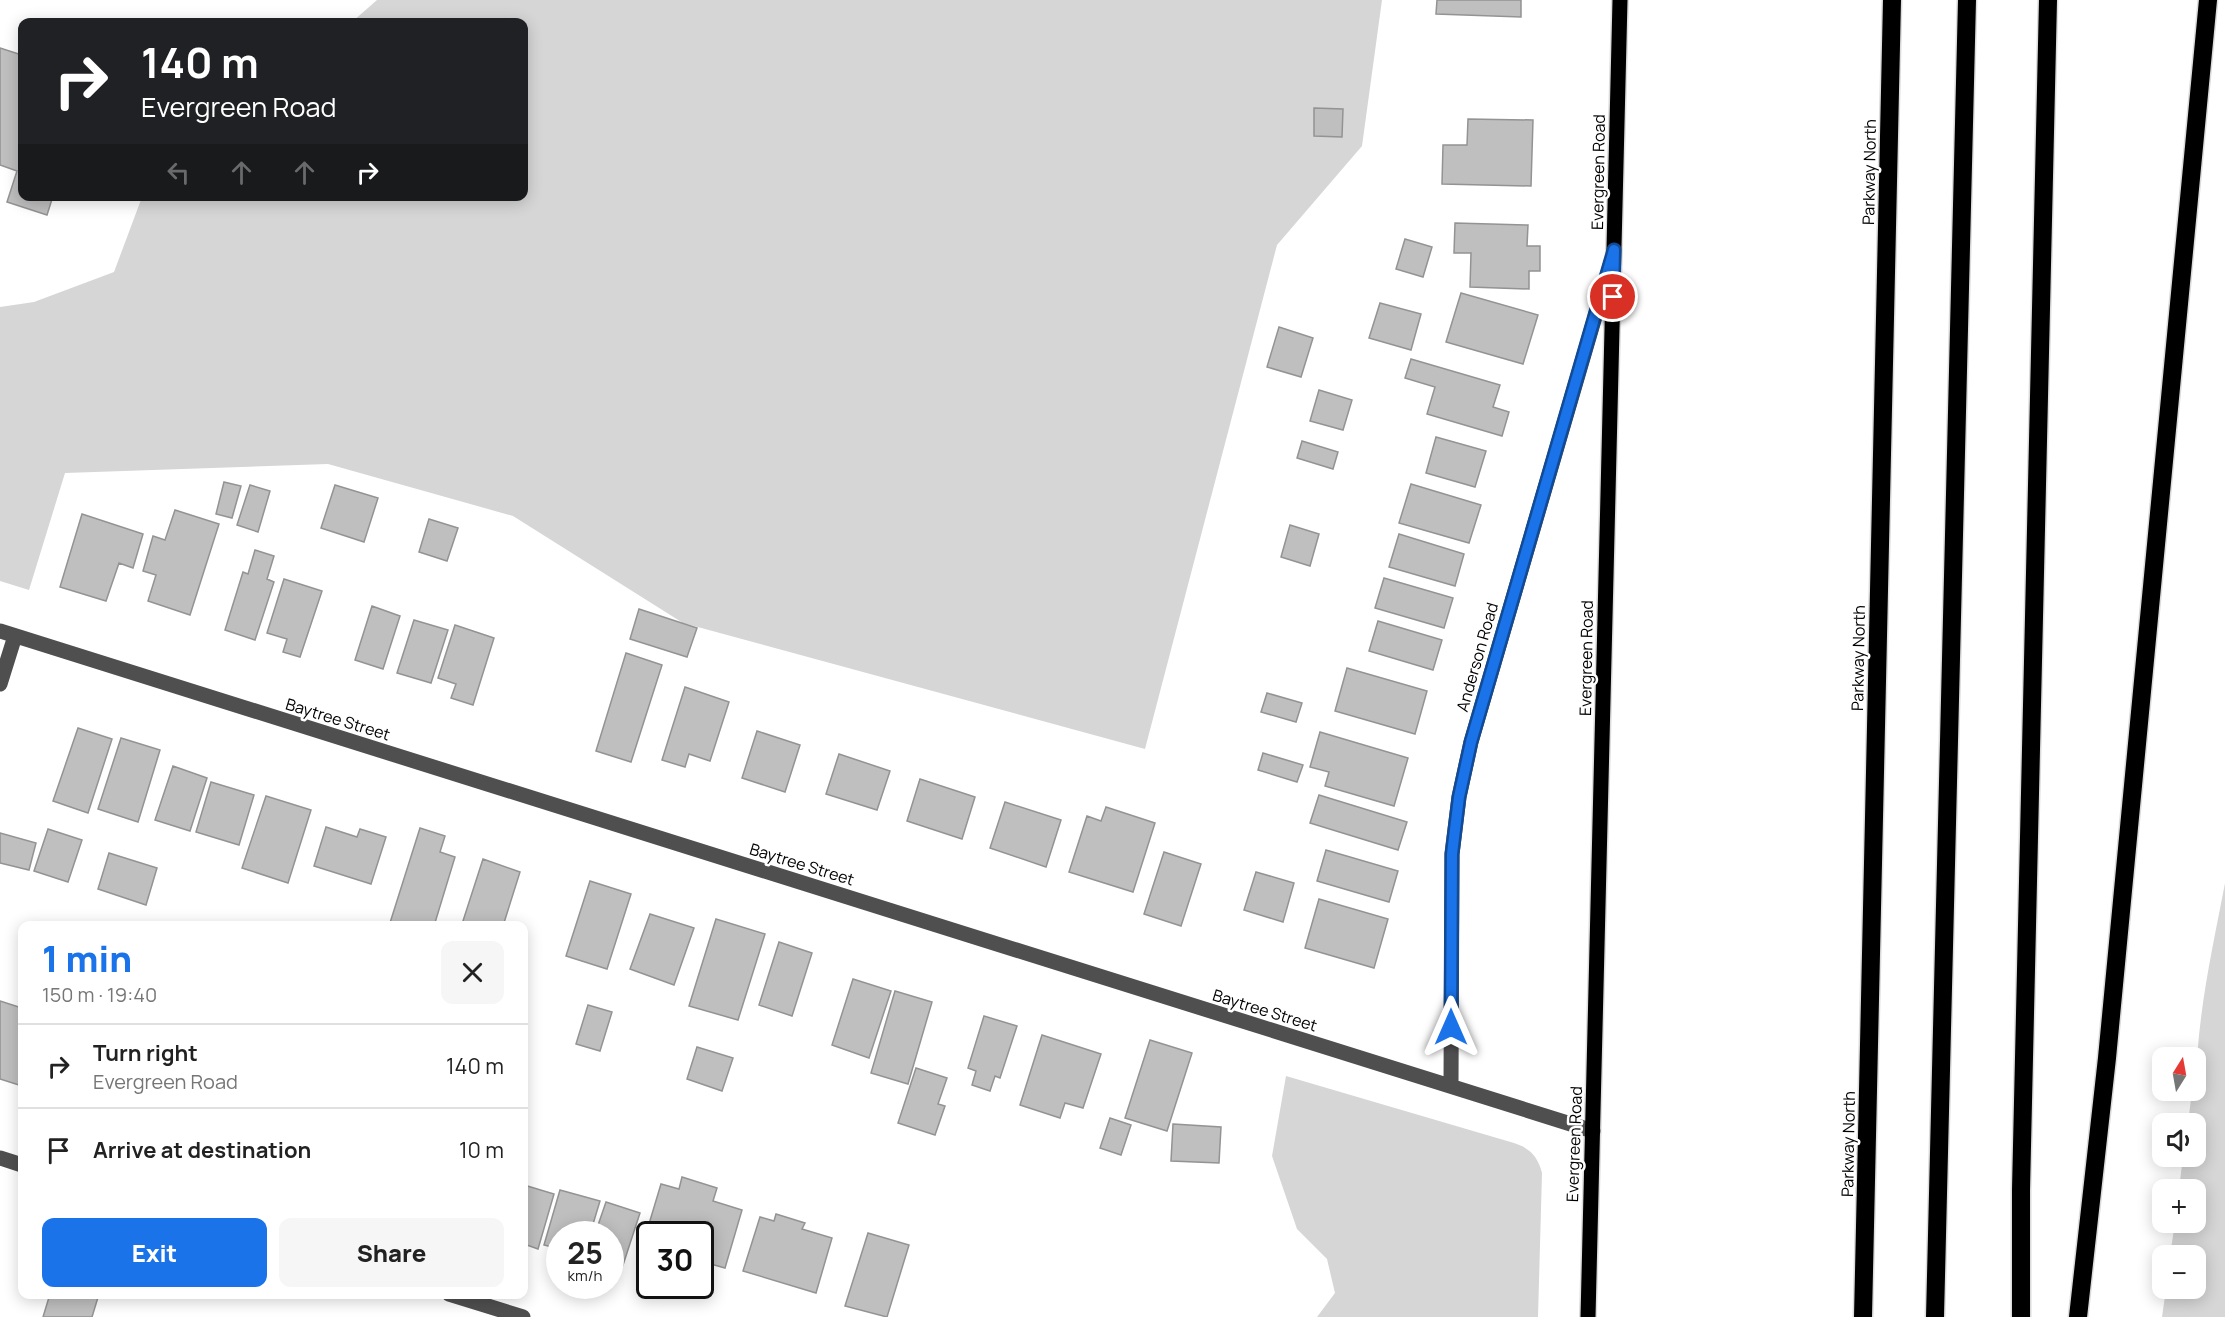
<!DOCTYPE html>
<html lang="en">
<head>
<meta charset="utf-8">
<style>
  body { margin:0; font-family:Manrope,sans-serif; background:#f6f6f6; color:#222; height:100vh; display:flex; flex-direction:column; font-size:22px; white-space:nowrap }
  * { box-sizing:border-box; margin:0 }
  p { font-size:20px; color:#767676 }
  .icon { flex:none; width:33px; height:33px; fill:none; stroke:currentColor; stroke-width:2; stroke-linecap:round; stroke-linejoin:round }
  .map { position:relative; flex:1; overflow:hidden }
  .panel { position:absolute; left:18px; top:921px; width:510px; height:378px; display:flex; flex-direction:column; background:#fff; border-radius:12px; box-shadow:0 3px 15px #0003 }
  .panel>* { flex:none }
  .guide { position:absolute; left:18px; top:18px; width:510px; height:183px; border-radius:12px; box-shadow:0 3px 15px #0003; background:#202124; color:#fff; overflow:hidden }
  .needle { width:39px; rotate:11deg }
  .buttons { position:absolute; left:2152px; top:1047px; display:grid; gap:12px }
  .buttons a { display:grid; place-items:center; width:54px; height:54px; border-radius:12px; background:#fff; box-shadow:0 3px 15px #0003; font-size:30px }
  .speed { position:absolute; left:546px; top:1221px; display:flex; gap:12px; font-size:30px; font-weight:700; text-align:center }
  .speed>* { display:grid; place-content:center; width:78px; height:78px; border-radius:50%; background:#fff; box-shadow:0 3px 15px #0003; line-height:1 }
  .speed small { font-size:15px; font-weight:400 }
  .speed .limit { border:3px solid #111; border-radius:9px; background:#fff; color:#111 }
  .pin { position:absolute; display:grid; place-items:center; width:51px; height:51px; color:#fff; margin:-26px; border:3px solid #fff; border-radius:50%; box-shadow:0 2px 6px #0007 }
  .me { position:absolute; width:66px; margin:-33px; rotate:0deg; stroke-linejoin:round; filter:drop-shadow(0 0 4px #0008) }
  .turn { display:flex; align-items:center; gap:21px; height:126px; padding:0 24px; font-size:27px }
  .turn .icon { width:78px; height:78px; stroke-width:2.5 }
  .turn b { display:block; font-size:42px; line-height:51px }
  .lanes { display:flex; align-items:center; height:57px; padding:0 24px; background:#0003; justify-content:center; gap:30px; direction:ltr }
  .lanes .off { opacity:.35 }
  .round { display:grid; place-items:center; flex:none; width:63px; height:63px; border-radius:12px; background:#f6f6f6 }
  .head { display:flex; align-items:center; justify-content:space-between; height:102px; padding:0 24px }
  h1 { font-size:36px; font-weight:800; line-height:45px; color:#1a73e8 }
  .cta { display:flex; gap:12px; margin-top:auto; padding:12px 24px }
  .cta a { flex:1; height:69px; border-radius:12px; background:#1a73e8; color:#fff; font-size:24px; font-weight:800; line-height:69px; text-align:center }
  .cta a+a { background:#f6f6f6; color:#222 }
  ul { padding:0; list-style:none }
  li { display:flex; align-items:center; gap:18px; height:84px; padding:0 24px; border-top:2px solid #e0e0e0 }
  li div { flex:1 }
  li b { display:block; font-size:22px }
  li em { font-style:normal }
  .map>svg:first-child { display:block }
  .green { fill:#d6d6d6 }
  .building { fill:#bfbfbf; stroke:#939393; stroke-width:1.5 }
  .lines { fill:none; stroke-linecap:round; stroke-linejoin:round }
  .major-casing { stroke:#dbdbdb; stroke-width:18 }
  .highway-casing { stroke:#dbdbdb; stroke-width:21 }
  .minor { stroke:#4f4f4f; stroke-width:15 }
  .major { stroke:#000; stroke-width:15 }
  .highway { stroke:#000; stroke-width:18 }
  .route-casing { stroke:#114b97; stroke-width:15 }
  .route { stroke:#1a73e8; stroke-width:10 }
  .labels { text-anchor:middle; stroke-width:5; stroke-linejoin:round; paint-order:stroke }
  .street-label { font-size:16px; fill:#000; stroke:#fff }
</style>
</head>
<body>
<div class="map">
<svg width="2225" height="1317" viewBox="0 0 2225 1317">
  <rect width="100%" height="100%" fill="#fff"/>
  <path class="green" d="M377,0H1382L1362,146L1277,245L1145,749L683,623L513,516L328,464L65,473L29,590L0,581V307L34,302L114,272L142,197L524,196V22H352Z
    M2225,883V1317H2162L2166,1289L2196,1288V1256L2170,1255L2175,1223L2196,1222V1190L2179,1189L2183,1157L2196,1156V1124L2188,1123L2192,1091L2196,1090C2196,1021 2212,951 2225,883Z
    M1286,1076L1514,1143C1530,1148 1538,1157 1542,1173L1538,1317H1317L1335,1293L1327,1259L1297,1229L1272,1156Z"/>
  <path class="building" d="M1437,0H1521V17L1436,14Z
    M0,48L22,55V196H53L47,215L7,202L17,171L0,165Z
    M1314,108L1343,109L1342,137L1314,136Z
    M1468,119L1533,120L1531,186L1442,184L1443,145H1467Z
    M1455,223L1528,225L1527,246H1540V271H1529V289L1470,287L1471,253H1454Z
    M1405,239L1432,247L1423,277L1396,269Z
    M1461,293L1538,315L1523,364L1446,342Z
    M1380,303L1421,314L1411,350L1369,338Z
    M1279,327L1313,338L1301,377L1267,367Z
    M1411,359L1500,385L1493,407L1509,412L1502,436L1427,414L1435,387L1405,378Z
    M1319,390L1352,400L1343,430L1310,421Z
    M1436,437L1486,451L1475,487L1426,473Z
    M1302,441L1338,452L1333,469L1297,458Z
    M224,482L241,486L232,518L216,514Z
    M1411,484L1481,505L1469,543L1399,523Z
    M250,485L270,491L258,532L237,525Z
    M335,485L378,498L364,542L321,528Z
    M175,510L219,524L190,615L148,601L156,575L143,571L153,536L165,540Z
    M82,514L143,534L133,568L119,563L106,601L60,587Z
    M429,519L458,528L447,561L419,552Z
    M1290,525L1319,534L1310,566L1281,557Z
    M1399,534L1464,554L1455,586L1389,567Z
    M255,550L274,556L267,579L274,582L255,640L225,630L243,572L248,574Z
    M1384,578L1453,598L1444,628L1375,608Z
    M284,579L322,591L300,657L283,652L287,639L267,633Z
    M372,606L400,616L383,669L355,660Z
    M639,609L697,628L687,657L630,639Z
    M414,620L448,630L431,683L397,673Z
    M1378,621L1442,640L1433,670L1369,651Z
    M455,625L494,638L473,705L451,698L456,684L438,678Z
    M626,653L662,665L631,762L596,751Z
    M1347,668L1427,691L1415,734L1335,711Z
    M685,687L729,702L710,761L689,754L685,767L662,760Z
    M1267,693L1302,703L1296,722L1261,712Z
    M78,728L112,739L88,813L53,801Z
    M757,731L800,745L785,792L742,778Z
    M1320,732L1408,758L1394,806L1325,786L1329,772L1310,767Z
    M121,738L160,750L138,822L98,809Z
    M1263,753L1303,765L1297,782L1258,770Z
    M839,754L890,771L877,810L826,794Z
    M173,766L207,778L190,831L155,820Z
    M920,779L975,797L962,839L907,821Z
    M211,782L254,795L239,845L196,832Z
    M1319,795L1407,822L1398,850L1310,823Z
    M266,796L311,810L288,883L242,868Z
    M1005,802L1061,820L1046,867L990,848Z
    M1106,807L1155,823L1133,892L1069,872L1087,816L1101,821Z
    M326,827L357,837L360,829L386,837L371,884L314,866Z
    M420,828L445,836L440,852L455,857L434,926H389Z
    M48,829L82,840L68,882L34,871Z
    M0,833L36,843L29,870L0,863Z
    M1326,850L1398,871L1389,902L1317,881Z
    M1164,852L1201,864L1181,926L1144,914Z
    M109,853L157,868L146,905L98,889Z
    M483,859L520,872L503,926L462,924Z
    M1256,872L1294,883L1283,922L1244,910Z
    M590,881L631,894L607,969L566,956Z
    M1319,899L1388,919L1374,968L1305,948Z
    M650,914L694,928L674,985L630,969Z
    M716,919L765,934L738,1020L689,1006Z
    M779,942L812,953L792,1016L759,1005Z
    M853,979L891,991L869,1058L832,1045Z
    M895,991L932,1002L908,1084L871,1073Z
    M0,1001L22,1008V1086L0,1079Z
    M588,1005L612,1012L600,1051L576,1044Z
    M984,1016L1017,1026L1000,1078L995,1076L990,1091L972,1085L976,1071L968,1068Z
    M1042,1035L1101,1054L1083,1108L1065,1103L1060,1118L1020,1105Z
    M1150,1040L1192,1053L1167,1131L1125,1118Z
    M697,1047L733,1058L722,1091L687,1079Z
    M916,1068L947,1078L938,1104L945,1106L935,1135L898,1123Z
    M1110,1118L1131,1125L1121,1155L1100,1148Z
    M1173,1124L1221,1127L1219,1163L1171,1161Z
    M682,1177L717,1188L713,1201L742,1210L725,1268L700,1261V1234H650V1245L643,1244L661,1184L679,1189Z
    M524,1185L554,1194L538,1249L524,1244Z
    M560,1190L600,1201L590,1234H560V1249L544,1245Z
    M606,1202L640,1213L622,1268L610,1265V1234H595Z
    M776,1214L805,1223L802,1229L832,1238L816,1293L743,1271L760,1217L774,1221Z
    M868,1233L909,1245L887,1317L845,1306Z
    M50,1294H99L92,1317H43Z"/>
  <g class="lines">
    <defs>
      <path id="major" d="M1588,1317L1620,0"/>
      <path id="highway" d="M1863,1317L1892,0
        M1935,1317L1967,0
        M2021,1317V1190L2048,0
        M2078,1317L2107,1058L2208,0"/>
    </defs>
    <use href="#major" class="major-casing"/>
    <use href="#highway" class="highway-casing"/>
    <path class="minor" d="M0,631L1593,1131
      M0,684L15,636
      M1451,1086L1452,854L1459,797L1471,742L1611,262
      M0,1158L22,1165
      M449,1294L523,1317"/>
    <use href="#major" class="major"/>
    <use href="#highway" class="highway"/>
  </g>
  <g class="lines">
    <defs>
      <path id="route" d="M1451,1027L1452,854L1459,797L1471,742L1614,250L1613,297"/>
    </defs>
    <use href="#route" class="route-casing"/>
    <use href="#route" class="route"/>
  </g>
  <g class="labels">
    <g class="street-label">
      <text transform="translate(1598 172) rotate(-89)" y="6">Evergreen Road</text>
      <text transform="translate(1869 172) rotate(-89)" y="6">Parkway North</text>
      <text transform="translate(1477 657) rotate(-74)" y="6">Anderson Road</text>
      <text transform="translate(1586 658) rotate(-89)" y="6">Evergreen Road</text>
      <text transform="translate(1858 658) rotate(-89)" y="6">Parkway North</text>
      <text transform="translate(338 719) rotate(17)" y="6">Baytree Street</text>
      <text transform="translate(802 864) rotate(17)" y="6">Baytree Street</text>
      <text transform="translate(1265 1010) rotate(17)" y="6">Baytree Street</text>
      <text transform="translate(1574 1144) rotate(-88)" y="6">Evergreen Road</text>
      <text transform="translate(1848 1144) rotate(-89)" y="6">Parkway North</text>
    </g>
  </g>
</svg>
<div class="buttons">
<a><svg class="needle" viewBox="-14 -14 28 28"><path d="M0-13l5 13h-10z" fill="#e53935"/><path d="M0 13l5-13h-10z" fill="#767676"/></svg></a>
<a><svg class="icon" aria-label="sound" viewBox="0 0 24 24"><path d="M4 9h4l5-4v14l-5-4H4zM17 9q2 3 0 6"/></svg></a>
<a>+</a>
<a>−</a>
</div>
<div class="speed"><div>25<small>km/h</small></div><div class="limit">30</div></div>
<div class="pin" style="left:1613px;top:297px;background:#d93025"><svg class="icon" aria-label="arrive" viewBox="0 0 24 24"><path d="M6 21V4h12l-3 4 3 4H6"/></svg></div>
<svg class="me" style="left:1451px;top:1027px" viewBox="-20 -20 40 40"><path d="M0-17L14 15 0 8-14 15z" fill="#1a73e8" stroke="#fff" stroke-width="4"/></svg>
<div class="guide">
<div class="turn"><svg class="icon" aria-label="right" viewBox="0 0 24 24"><path d="M7 20v-9h11M14 6l5 5-5 5"/></svg><div><b>140 m</b>Evergreen Road</div></div>
<div class="lanes"><svg class="icon off" aria-label="left" viewBox="0 0 24 24"><path d="M17 20v-9H6M10 6l-5 5 5 5"/></svg><svg class="icon off" aria-label="ahead" viewBox="0 0 24 24"><path d="M12 20V5M6 11l6-6 6 6"/></svg><svg class="icon off" aria-label="ahead" viewBox="0 0 24 24"><path d="M12 20V5M6 11l6-6 6 6"/></svg><svg class="icon" aria-label="right" viewBox="0 0 24 24"><path d="M7 20v-9h11M14 6l5 5-5 5"/></svg></div>
</div>
<section class="panel">
<div class="head"><div><h1>1 min</h1><p>150 m · 19:40</p></div><a class="round"><svg class="icon" aria-label="close" viewBox="0 0 24 24"><path d="M6 6l12 12M18 6L6 18"/></svg></a></div>
<ul>
<li><svg class="icon" aria-label="right" viewBox="0 0 24 24"><path d="M7 20v-9h11M14 6l5 5-5 5"/></svg><div><b>Turn right</b><p>Evergreen Road</p></div><em>140 m</em></li>
<li><svg class="icon" aria-label="arrive" viewBox="0 0 24 24"><path d="M6 21V4h12l-3 4 3 4H6"/></svg><div><b>Arrive at destination</b></div><em>10 m</em></li>
</ul>
<div class="cta"><a>Exit</a><a>Share</a></div>
</section>
</div>
</body>
</html>
